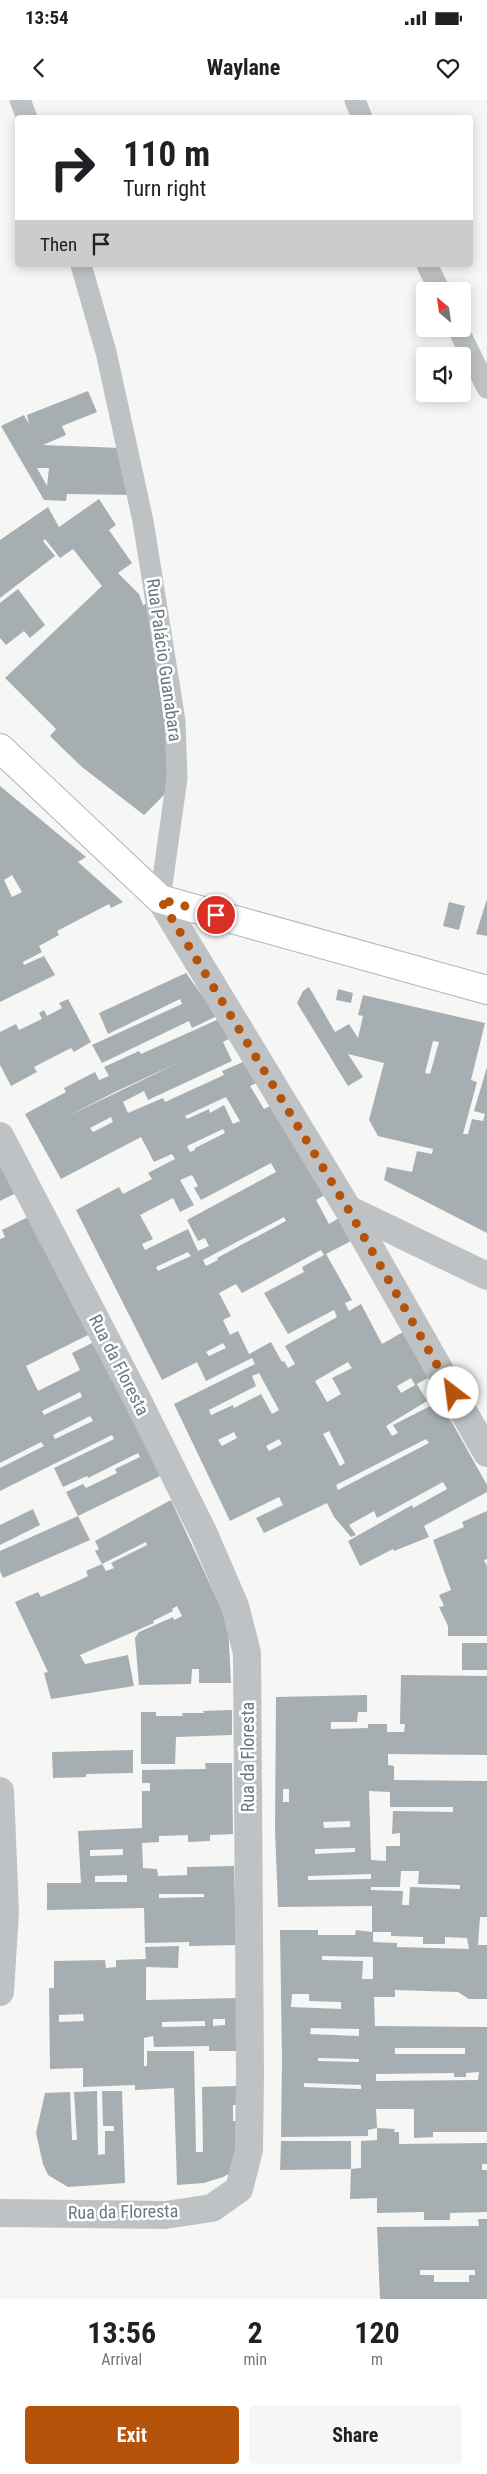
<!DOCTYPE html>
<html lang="en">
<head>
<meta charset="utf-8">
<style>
  body { margin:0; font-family:"Roboto Condensed",sans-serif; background:#f6f6f6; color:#202124; height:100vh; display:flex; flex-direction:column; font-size:19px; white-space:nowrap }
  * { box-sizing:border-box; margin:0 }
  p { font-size:16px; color:#757577 }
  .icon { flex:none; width:28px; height:28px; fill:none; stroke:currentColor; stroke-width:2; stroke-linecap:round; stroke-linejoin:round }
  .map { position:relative; height:2199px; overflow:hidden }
  .details { display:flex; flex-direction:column; background:#fff; flex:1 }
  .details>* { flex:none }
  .banner { position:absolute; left:15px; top:15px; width:458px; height:152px; border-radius:5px; box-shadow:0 2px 12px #0003; background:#fff; color:#202124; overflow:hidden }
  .needle { width:32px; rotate:331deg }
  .controls { position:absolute; left:416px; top:182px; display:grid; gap:10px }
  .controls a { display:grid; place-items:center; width:55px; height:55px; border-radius:5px; background:#fff; box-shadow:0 2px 12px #0003; font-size:25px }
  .pin { position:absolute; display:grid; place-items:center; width:42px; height:42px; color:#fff; margin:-21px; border:2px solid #fff; border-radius:50%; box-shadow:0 1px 5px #0007 }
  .me { position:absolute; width:55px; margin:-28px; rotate:330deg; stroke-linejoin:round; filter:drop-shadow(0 0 4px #0008) }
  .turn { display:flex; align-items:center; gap:18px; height:105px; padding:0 25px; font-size:22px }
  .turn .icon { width:65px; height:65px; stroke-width:2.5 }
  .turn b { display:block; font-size:35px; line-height:42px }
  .then { display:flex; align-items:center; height:48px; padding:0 25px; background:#0003; gap:10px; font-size:19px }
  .eta { display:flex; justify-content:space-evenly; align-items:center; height:85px; text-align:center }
  .eta b { font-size:30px; font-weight:700; line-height:35px }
  .button { display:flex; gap:10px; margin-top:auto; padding:10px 25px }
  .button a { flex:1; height:58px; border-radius:5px; background:#b45309; color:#fff; font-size:20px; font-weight:700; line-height:58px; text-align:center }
  .button a+a { background:#f6f6f6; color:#202124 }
  .status { display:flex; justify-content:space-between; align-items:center; height:35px; padding:0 25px; background:#fff; direction:ltr }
  .status svg { height:14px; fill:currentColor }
  header { display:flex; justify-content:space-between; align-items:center; height:65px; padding:0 25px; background:#fff; font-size:22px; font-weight:700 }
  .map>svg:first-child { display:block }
  .building { fill:#a6aeb2; fill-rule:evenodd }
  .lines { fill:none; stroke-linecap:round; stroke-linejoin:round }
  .secondary-casing { stroke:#b1b6b9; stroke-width:30 }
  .lane { stroke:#bec2c5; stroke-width:21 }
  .street { stroke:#bec2c5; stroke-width:28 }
  .secondary { stroke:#fff; stroke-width:28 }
  .route { stroke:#b45309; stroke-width:9; stroke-dasharray:0 16.2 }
  .labels { text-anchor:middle; stroke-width:5; stroke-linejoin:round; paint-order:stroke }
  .street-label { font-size:18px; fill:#697981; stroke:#fff }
</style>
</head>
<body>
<div class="status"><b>13:54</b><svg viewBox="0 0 49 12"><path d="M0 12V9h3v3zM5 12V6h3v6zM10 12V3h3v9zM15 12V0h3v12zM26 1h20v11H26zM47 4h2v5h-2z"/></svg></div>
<header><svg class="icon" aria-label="back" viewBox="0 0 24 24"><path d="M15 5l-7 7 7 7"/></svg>Waylane<svg class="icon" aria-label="heart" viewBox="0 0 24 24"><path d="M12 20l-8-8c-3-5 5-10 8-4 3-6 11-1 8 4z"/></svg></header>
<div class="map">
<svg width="487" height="2199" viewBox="0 0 487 2199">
  <rect width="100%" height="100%" fill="#f6f6f4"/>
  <path class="building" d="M88,291L97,312L62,326L66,335L43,345L121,348L132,395L67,394L66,401L44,400L1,326L24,315L29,324L27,315ZM37,368H49L47,386Z
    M99,399L116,425L109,430L132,463L118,473L139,494L143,505L149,503L175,684L144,715L82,667L58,644L50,636L56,629L5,578L102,486L73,449L60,458L45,439L43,441L55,456L0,498V440L48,407L59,427Z
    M18,489L45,525L30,538L24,531L6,545L0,538V503Z
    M0,686L86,757L78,762L123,802L111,808L109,804L57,831L59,835L39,846L42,852L23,862L24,865L44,856L55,875L0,902ZM12,775L22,792L12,797L4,780Z
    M487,799V836L476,834Z
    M449,802L465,806L459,830L443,826Z
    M186,873L217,916L192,928L189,921L102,963L92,945L182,904L180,899L108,934L99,913Z
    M309,887L335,932L349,924L358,938L363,916L358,915L363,895L485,923L471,980L477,982L463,1034H468L472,1019L483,1021L485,1014L474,1011L487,967V1133L384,1080L387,1067L412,1072L417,1051L432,1054L433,1049L378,1036L369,1020L384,963L348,954L363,977L348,986L297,903L303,891ZM433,941L439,942L430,974L425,973Z
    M338,889L353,893L351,903L336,900Z
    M68,899L91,942L74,952L71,948L34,967L37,972L11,986L0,965V932L16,924L19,930L42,919L39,913L44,910L47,916L62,908L59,903Z
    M219,919L233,937L223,942L232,961L148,1000L144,991L123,1002L128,1013L163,998L165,1002L224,975L222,971L248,960L261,981L250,986L264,1009L274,1004L326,1094L316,1100L329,1124L339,1118L353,1140L326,1154L352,1200L345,1203L349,1211L361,1204L382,1244L403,1232L428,1278L417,1284L427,1301L386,1326L392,1336L398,1333L393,1325L440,1301L487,1385V1392L424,1426L429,1437L394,1451L393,1449L360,1466L348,1441L412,1405L413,1408L447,1389L443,1382L377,1418L374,1411L349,1425L356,1435L351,1437L334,1417L327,1403L264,1433L256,1418L283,1405L279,1397L230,1421L174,1304L255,1264L252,1258L206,1281L197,1262L162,1280L76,1110L119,1087L123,1094L152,1079L148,1073L175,1059L172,1054L154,1062L141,1037L61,1079L25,1014L66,992L64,988L95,972L99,980L109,976L104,967L139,951L141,954ZM182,961L66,1017L117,991ZM226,997L240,1021L233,1024L224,1005L210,1013L209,1009L187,1019L185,1016ZM111,1017L113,1022L93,1032L90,1028ZM223,1029L225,1033L195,1048V1050L190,1052L187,1046ZM271,1063L276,1072L187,1120L198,1141L205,1138L209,1146L198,1151L188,1129L145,1150L142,1144L153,1139L140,1115L173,1098L180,1112L194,1105L180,1080L192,1075L198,1086L194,1088L201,1100ZM284,1117L286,1121L217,1158L218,1160L206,1166L203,1160ZM321,1150L324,1155L302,1167L304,1172L264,1193L288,1234L334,1210L337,1217L285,1246L295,1264L288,1268L284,1261L282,1262L271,1242L249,1254L238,1231L230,1235L223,1220L231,1216L219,1193L236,1184L242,1193ZM188,1152L191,1156L158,1171L156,1167ZM223,1243L226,1248L209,1256L206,1252ZM348,1262L352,1268L332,1278L341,1294L327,1302L315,1281ZM259,1273L279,1310L272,1314L261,1294L234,1308L233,1305L211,1315L209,1310L256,1286L252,1276ZM411,1278L415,1285L401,1293L397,1286ZM329,1331L345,1363L340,1366L323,1334ZM234,1332L237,1338L222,1346L218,1340ZM279,1339L282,1344L269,1351L266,1346ZM426,1339L429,1343L338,1390L336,1385Z
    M0,1060L18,1092L0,1101Z
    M30,1116L92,1233L26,1266L38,1291L80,1270L72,1253L96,1241L160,1376L78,1416L66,1392L83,1384L86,1388L117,1373L115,1369L140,1357L138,1353L88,1378L87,1376L63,1387L54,1368L114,1339L112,1335L0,1391V1368L44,1346L41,1342L0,1363V1139L5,1137L2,1130ZM80,1292L82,1297L44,1315L42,1311ZM90,1316L93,1321L55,1339L53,1335Z
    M171,1400L228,1523L231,1583H199V1569H192L191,1584L139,1585L135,1538L139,1532L173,1517L174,1520L182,1516L177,1506L172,1509L173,1511L153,1521L154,1523L80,1555L85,1564L128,1555L134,1586L51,1599L44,1573L48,1572L15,1502L38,1492L41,1497L80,1480L88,1476L86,1471L102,1464L106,1471L114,1468L111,1463L147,1445L146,1442L102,1464L95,1451L99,1449L95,1441Z
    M33,1409L40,1425L0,1445V1425Z
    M487,1411V1459L484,1460L487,1466V1536H448V1526L439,1507L444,1506L439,1495L451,1490L433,1440L464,1427L462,1422Z
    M78,1416L90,1440L3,1478L0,1471V1451Z
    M462,1543H487V1570H462Z
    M401,1575L487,1576V1655L388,1654V1665L394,1666V1680L487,1681V1817H480L478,1845H487V1899H469L458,1892L395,1890V1897H374L375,1926L487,1927V2032H433V2037L414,2038V2009H376L377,2028L368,2030V2036L281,2037L282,1960L280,1830H318V1835H355L356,1830L372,1832V1806L278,1807L275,1730L276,1597L367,1595V1612H358L357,1622H331V1629L368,1628V1624H387V1632H404L405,1624H400ZM283,1689H289V1702H283ZM369,1691L390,1692V1707H453V1712L393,1711L392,1734L400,1733V1746H386V1761L371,1760ZM350,1721V1727L324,1728L323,1722ZM355,1748V1752L315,1754V1749ZM401,1771H419L418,1784L460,1785V1789L410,1787L409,1805H402L403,1791L371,1790V1787H400ZM371,1774V1779L308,1780V1776ZM373,1832H391V1836L423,1837V1844H445V1837L467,1838L469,1849L397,1847V1843L373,1842ZM322,1856L373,1857V1879H362L363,1861L322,1860ZM292,1894H309V1901L341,1902V1909L291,1907ZM311,1928L359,1929V1936L310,1934ZM395,1948H465V1954H395ZM318,1958L359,1959V1962L318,1961ZM479,1972L478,1980L376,1981V1974L454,1973V1977H466V1973ZM304,1983L361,1985V1989L304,1987Z
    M232,1610V1635L176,1637L175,1664H141V1612H156V1616H183L182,1613H204L203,1611Z
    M133,1650V1673L86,1674V1677L53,1678L52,1652Z
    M205,1663H232L233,1734L210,1735V1741L188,1742V1735L159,1736V1742L142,1743L143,1768L157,1769L158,1776L187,1775V1767L234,1766L236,1845L189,1846V1842L145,1843L144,1808L47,1810V1783H81L78,1731L142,1728V1691H150V1683H142V1670L206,1669ZM123,1749V1755L90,1756V1750ZM127,1775V1782H95V1776ZM159,1794H204V1797L159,1798Z
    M179,1846L178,1868L146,1867V1900L238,1898L237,1951H209V1946L154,1947L153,1936L144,1938V1966H147V1951H194L196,2052H203L202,1987L237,1986V2005H233V2021H236V2070L223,2077L204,2083L177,2085L174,1988L135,1990V1985L83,1987V1968L50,1969L49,1888H54V1861L105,1860L106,1868L116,1867V1860L146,1859L145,1847ZM83,1914L84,1921L59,1922V1915ZM213,1919H225V1925L213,1926ZM205,1921V1926L162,1927V1922Z
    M97,1991L98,2055L105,2054V2031H114V2026H103L102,1991H122L125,2083L68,2087L48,2075L43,2064L36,2033L45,1993L70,1992L72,2040H77L74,1992Z
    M377,2028L395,2029L394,2032H399V2044L487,2043V2064H482V2070H487V2112L450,2113V2120H424V2112L377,2113V2098L350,2099L351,2069L361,2068V2041L377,2040Z
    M281,2041H351V2069L280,2070Z
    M478,2119H487V2199H380L377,2127L479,2126ZM420,2170H475V2175H469V2182H434V2175H420Z"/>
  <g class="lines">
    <defs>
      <path id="secondary" d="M0,648L160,799L487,890"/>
    </defs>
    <use href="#secondary" class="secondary-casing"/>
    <path class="lane" d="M20,0L27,18
      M355,0L362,18
      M81,165L106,252L143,421L175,621L177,678L160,799
      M427,165L440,191
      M458,229L487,288"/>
    <path class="street" d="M160,799L348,1109L487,1353
      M0,1036L136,1297L204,1434L235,1506L247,1553L250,1973L249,2050L239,2089L212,2108L165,2115L0,2113
      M348,1109L487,1176
      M0,1691L5,1812L0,1892"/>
    <use href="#secondary" class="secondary"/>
  </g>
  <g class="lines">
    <path class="route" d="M216,815L160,799L348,1109L453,1293"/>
  </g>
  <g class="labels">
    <g class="street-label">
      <text transform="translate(164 560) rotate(82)" y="6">Rua Palácio Guanabara</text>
      <text transform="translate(119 1265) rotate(63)" y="6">Rua da Floresta</text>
      <text transform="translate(248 1657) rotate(-90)" y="6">Rua da Floresta</text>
      <text transform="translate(123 2112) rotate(-1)" y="6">Rua da Floresta</text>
    </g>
  </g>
</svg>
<div class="controls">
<a><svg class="needle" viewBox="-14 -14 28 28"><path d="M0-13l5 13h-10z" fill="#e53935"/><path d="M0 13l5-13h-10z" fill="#757577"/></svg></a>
<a><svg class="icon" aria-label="sound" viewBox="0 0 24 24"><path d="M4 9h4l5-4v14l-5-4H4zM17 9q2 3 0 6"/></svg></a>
</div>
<div class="pin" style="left:216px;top:815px;background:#d93025"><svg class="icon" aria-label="arrive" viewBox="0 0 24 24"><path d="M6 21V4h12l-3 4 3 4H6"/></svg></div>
<svg class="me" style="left:453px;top:1293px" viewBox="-20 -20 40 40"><circle r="19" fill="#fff"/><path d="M0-13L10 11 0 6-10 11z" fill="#b45309"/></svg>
<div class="banner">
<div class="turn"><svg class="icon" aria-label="right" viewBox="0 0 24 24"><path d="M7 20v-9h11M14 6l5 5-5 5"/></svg><div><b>110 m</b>Turn right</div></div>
<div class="then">Then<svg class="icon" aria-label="arrive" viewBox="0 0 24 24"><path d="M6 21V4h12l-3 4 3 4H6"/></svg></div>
</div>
</div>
<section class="details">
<div class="eta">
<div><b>13:56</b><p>Arrival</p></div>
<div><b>2</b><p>min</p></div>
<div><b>120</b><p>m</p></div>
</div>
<div class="button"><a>Exit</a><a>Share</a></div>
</section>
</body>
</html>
